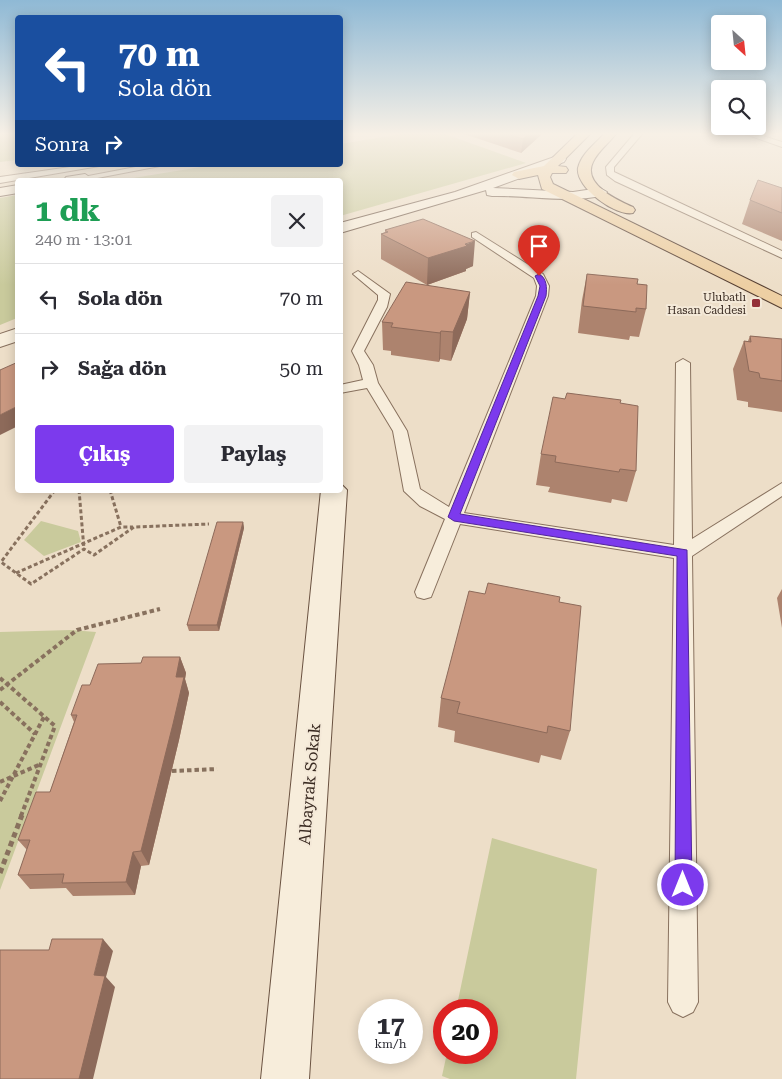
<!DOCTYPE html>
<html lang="tr">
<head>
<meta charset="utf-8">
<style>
  body { margin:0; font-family:"Roboto Serif",serif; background:#f2f2f3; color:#2b2b33; height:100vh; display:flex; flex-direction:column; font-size:19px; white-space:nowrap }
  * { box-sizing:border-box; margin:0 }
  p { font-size:16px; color:#7c7c81 }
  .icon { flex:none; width:28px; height:28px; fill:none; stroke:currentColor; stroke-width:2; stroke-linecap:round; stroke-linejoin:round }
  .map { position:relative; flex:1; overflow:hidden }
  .sheet { position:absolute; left:15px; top:178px; width:328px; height:315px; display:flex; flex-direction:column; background:#fff; border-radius:5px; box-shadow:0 2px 12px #0003 }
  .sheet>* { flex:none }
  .top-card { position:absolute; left:15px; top:15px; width:328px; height:152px; border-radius:5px; box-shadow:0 2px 12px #0003; background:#1a4fa0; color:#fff; overflow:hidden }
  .needle { width:32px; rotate:153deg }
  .controls { position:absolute; left:711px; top:15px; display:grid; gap:10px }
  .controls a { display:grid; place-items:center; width:55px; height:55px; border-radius:5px; background:#fff; box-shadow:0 2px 12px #0003; font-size:25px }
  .speed { position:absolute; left:358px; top:999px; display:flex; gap:10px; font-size:25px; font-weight:700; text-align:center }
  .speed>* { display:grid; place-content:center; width:65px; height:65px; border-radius:50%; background:#fff; box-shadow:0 2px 12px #0003; line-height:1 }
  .speed small { font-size:12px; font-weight:400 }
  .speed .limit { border:8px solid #d22; background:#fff; color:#111 }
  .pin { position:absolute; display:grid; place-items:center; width:42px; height:42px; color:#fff; margin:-51px -21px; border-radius:50% 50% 50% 0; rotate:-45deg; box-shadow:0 0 5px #0007 }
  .pin .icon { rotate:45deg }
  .me { position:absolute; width:55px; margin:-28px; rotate:0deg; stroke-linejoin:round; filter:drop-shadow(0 0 4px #0008) }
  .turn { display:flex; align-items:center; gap:18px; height:105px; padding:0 20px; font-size:22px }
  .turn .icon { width:65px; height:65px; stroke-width:2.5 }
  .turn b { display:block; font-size:35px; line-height:42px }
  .then { display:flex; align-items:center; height:48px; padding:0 20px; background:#0003; gap:10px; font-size:19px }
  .round { display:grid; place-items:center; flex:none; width:52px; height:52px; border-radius:5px; background:#f2f2f3 }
  .overview { display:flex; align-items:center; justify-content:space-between; height:85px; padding:0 20px }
  h1 { font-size:30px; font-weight:700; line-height:38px; color:#1e9e55 }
  .primary-button { display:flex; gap:10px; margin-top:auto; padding:10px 20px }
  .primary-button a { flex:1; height:58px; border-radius:5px; background:#7c3aed; color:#fff; font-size:20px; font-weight:700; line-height:58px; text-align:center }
  .primary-button a+a { background:#f2f2f3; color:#2b2b33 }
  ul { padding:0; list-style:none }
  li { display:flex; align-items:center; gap:15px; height:70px; padding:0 20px; border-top:1px solid #e1e1e2 }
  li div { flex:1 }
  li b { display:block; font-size:19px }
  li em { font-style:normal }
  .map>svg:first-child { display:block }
  .green { fill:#c9ca9c }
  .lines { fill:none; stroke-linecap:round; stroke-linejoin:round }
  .lane-casing { stroke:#88715e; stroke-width:2 }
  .street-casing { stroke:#88715e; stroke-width:2 }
  .secondary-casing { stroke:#6a5241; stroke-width:2 }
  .primary-casing { stroke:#563f32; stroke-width:2 }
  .path-far2 { stroke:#88715e; stroke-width:3; stroke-dasharray:4 2.5; stroke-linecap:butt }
  .path-far1 { stroke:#88715e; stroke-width:4; stroke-dasharray:4.5 3; stroke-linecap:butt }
  .path { stroke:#88715e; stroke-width:5; stroke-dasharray:5.5 4; stroke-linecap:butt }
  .lane { fill:#f7eddb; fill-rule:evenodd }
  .street { fill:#f7eddb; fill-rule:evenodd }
  .secondary { fill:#f7eddb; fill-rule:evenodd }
  .primary { fill:#edcfa3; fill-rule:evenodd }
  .wall { fill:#ad836e }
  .shaded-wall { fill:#8d6a5a }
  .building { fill:#c99880; stroke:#8d6a5a }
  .route { fill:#7c3aed; stroke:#51269a }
  .poi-dot { fill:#94313a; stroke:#f4e9d8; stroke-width:2 }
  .labels { text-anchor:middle; stroke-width:4; stroke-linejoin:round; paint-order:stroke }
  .far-poi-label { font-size:11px; fill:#392a21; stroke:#f4e9d8; text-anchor:end }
  .near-street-label { font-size:16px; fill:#392a21; stroke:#f4e9d8 }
</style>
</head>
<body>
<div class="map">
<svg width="782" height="1079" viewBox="0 0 782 1079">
  <rect width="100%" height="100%" fill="#eddec8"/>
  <path class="green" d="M0,134H17V160L0,162Z
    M401,134H445L526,163L340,216V180H121L213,165H340V144Z
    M17,195V318L0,325V198Z
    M41,521L78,531L81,542L44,556L24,540Z
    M71,630L96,632L0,890V632Z
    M492,838L597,869L576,1079H450L442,1076L447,1053L486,1052V1010H456Z"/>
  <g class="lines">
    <defs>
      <path id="lane" d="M634,134H642L614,167V172L782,251V258L615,181L607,175L606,167Z
        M745,134H756L782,142V147Z
        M84,165H105L0,183V177Z
        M146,165H165L87,180L83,177Z
        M476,232L543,274L549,286L548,296L464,513L674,545L676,363L683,359L690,363L692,539L782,483V496L692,556L698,1002L693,1012L683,1017L673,1012L668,1002L674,558L460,524L431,597L424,599L417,597L415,592L445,519L420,506L404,491L393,431L367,388L340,393V385L363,380L359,365L352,351L378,300V295L353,274L358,271L390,294L387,307L364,351L373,365L378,383L407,431L420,489L449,507L536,296L537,286L534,278L472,237V233Z"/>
      <path id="street" d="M18,328V341L0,347V334Z"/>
      <path id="secondary" d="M560,155L564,156L566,159L564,162L493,188L573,192L600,188L607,192L605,195C567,204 530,195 492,196L487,195L486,190L340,233V223L455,192Z
        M85,174L94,180H64L66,177Z
        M18,185V193L0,196V188Z
        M340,483L347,490L309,1079H261L321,490H340Z"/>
      <path id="primary" d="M577,134H590L558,166L566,167L568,170L566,173H552L550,177L553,184L782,296V308L542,189L538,175L519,179L512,175L514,172L544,166Z
        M604,134H616C609,143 598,151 593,162C582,184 617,200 633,207L635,210L633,213C616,217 575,187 578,168C581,154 595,144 604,134Z"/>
    </defs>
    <use href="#lane" class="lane-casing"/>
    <use href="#street" class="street-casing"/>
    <use href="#secondary" class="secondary-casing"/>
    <use href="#primary" class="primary-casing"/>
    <path class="path-far2" d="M55,490L1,562L31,584L84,549L94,555L134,527L209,524
      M79,490L84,549
      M110,490L121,527
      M16,573L121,527H133"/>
    <path class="path-far1" d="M0,678L55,726L21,816
      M0,690L77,630L160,609
      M0,702L35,734
      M172,771L217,769
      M0,782L41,764
      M0,801L44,717"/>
    <path class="path" d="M0,873L22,815"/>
    <use href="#lane" class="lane"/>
    <use href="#street" class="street"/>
    <use href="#secondary" class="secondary"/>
    <use href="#primary" class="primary"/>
  </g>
  <path class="wall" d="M464,134H542L521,153Z
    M782,188V241L742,224L750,200Z
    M385,230L473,266L466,269V271L427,285L381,259V234L385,232Z
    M587,274L637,284L646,309L639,337L630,336L629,340L578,333L582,300Z
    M470,292L467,319L451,361L440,359L439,362L391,355V351L383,350L382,322Z
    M750,336L782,339V412L748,407V402L737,400L733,369L744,341H748Z
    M565,399L620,403L636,471L627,502L612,499L611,503L548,492L550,487L536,485L541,454Z
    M243,522L244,528L219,631H189L187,625Z
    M782,589V628L777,598Z
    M485,594L559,602L570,731L561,760L541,755L539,763L454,742L455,731L438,727L441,698Z
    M180,657L186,673L185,679L189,693L179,740L149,865L141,866L135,895L73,896L66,888L30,889L18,875L27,850L18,840L50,792L74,722L71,715L90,685L141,663Z"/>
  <path class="shaded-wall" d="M529,134H542L521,153L523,139Z
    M475,241L473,266L466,269V271L427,285L428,258Z
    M470,292L467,319L451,361L453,332Z
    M441,331L440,359L439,362L440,333Z
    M18,406V426L0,435V415Z
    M143,490H154L144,492Z
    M243,522L244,528L219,631L217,625Z
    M180,657L186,673L185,679L189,693L179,740L149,865L141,851Z
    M133,852L141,866L135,895L126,882Z
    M103,939L113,951L106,977L115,987L93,1079H79L94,975Z"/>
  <path class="building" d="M507,134H529L523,139Z
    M758,180L782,188V213L750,200Z
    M423,219L475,241L465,244L467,246L428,258L381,234L388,232L385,230Z
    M587,274L638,279L637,284L647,285L646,309L636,308V312L583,306Z
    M406,282L470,292L453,332L441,331L440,333L391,327L393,323L382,322Z
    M750,336L782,339V381L760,378L759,373L749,371L744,341L751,342Z
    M18,362V406L0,415V370Z
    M567,393L621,400L620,403L638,406L636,471L620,469L619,472L555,462L556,456L541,454L553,397L565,399Z
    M217,522H243L217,625H187Z
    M488,583L560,597L559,602L581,606L570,731L548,726L547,733L457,713L460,702L441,698L469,591L485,594Z
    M143,657H180L176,677H184L173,724L141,851L133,852L126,882L62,883L64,874L18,875L30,840H18L36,792H50L77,715H71L82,685H90L98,664L141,663Z
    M52,939H103L94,975L105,976L79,1079H0V950H49Z"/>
  <linearGradient id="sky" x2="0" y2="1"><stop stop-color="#8fb9d5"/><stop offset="0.47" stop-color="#f7f0e6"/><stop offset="1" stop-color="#f7f0e6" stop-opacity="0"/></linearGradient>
  <rect width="782" height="285" fill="url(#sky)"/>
  <path class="route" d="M539,274C547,278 547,288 546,296L460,514L687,550L692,885L689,891L683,894L677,891L675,885L677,556L454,521L448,517L538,296L540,286L535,276Z"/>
  <rect class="poi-dot" x="751" y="298" width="10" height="10" rx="2.5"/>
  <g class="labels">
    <g class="far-poi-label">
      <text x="746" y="301">Ulubatlı<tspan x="746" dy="13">Hasan Caddesi</tspan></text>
    </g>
    <g class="near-street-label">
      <text transform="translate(309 784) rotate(-85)" y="6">Albayrak Sokak</text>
    </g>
  </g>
</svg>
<div class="controls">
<a><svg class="needle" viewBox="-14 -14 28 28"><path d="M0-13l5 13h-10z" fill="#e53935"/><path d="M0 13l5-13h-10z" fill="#7c7c81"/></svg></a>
<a><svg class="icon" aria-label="search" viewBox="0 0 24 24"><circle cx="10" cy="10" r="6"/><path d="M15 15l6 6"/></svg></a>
</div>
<div class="speed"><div>17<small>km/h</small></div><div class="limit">20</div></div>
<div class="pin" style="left:539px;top:276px;background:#d93025"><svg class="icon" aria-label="arrive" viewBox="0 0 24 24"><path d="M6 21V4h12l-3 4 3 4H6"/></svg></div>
<svg class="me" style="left:683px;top:885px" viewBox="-20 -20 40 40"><circle r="17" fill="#7c3aed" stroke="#fff" stroke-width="3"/><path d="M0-11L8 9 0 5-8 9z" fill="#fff"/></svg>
<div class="top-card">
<div class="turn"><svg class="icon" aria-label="left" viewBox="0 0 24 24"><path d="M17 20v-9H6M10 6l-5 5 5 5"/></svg><div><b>70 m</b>Sola dön</div></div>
<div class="then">Sonra<svg class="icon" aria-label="right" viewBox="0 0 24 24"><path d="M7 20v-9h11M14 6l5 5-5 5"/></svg></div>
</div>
<section class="sheet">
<div class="overview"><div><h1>1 dk</h1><p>240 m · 13:01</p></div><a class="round"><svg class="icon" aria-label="close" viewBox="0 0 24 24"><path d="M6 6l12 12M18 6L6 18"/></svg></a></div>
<ul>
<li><svg class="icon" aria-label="left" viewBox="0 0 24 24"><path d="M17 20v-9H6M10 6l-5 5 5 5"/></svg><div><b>Sola dön</b></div><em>70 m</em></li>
<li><svg class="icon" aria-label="right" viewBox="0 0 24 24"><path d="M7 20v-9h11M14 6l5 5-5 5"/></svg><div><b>Sağa dön</b></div><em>50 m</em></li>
</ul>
<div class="primary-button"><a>Çıkış</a><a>Paylaş</a></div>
</section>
</div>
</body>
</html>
